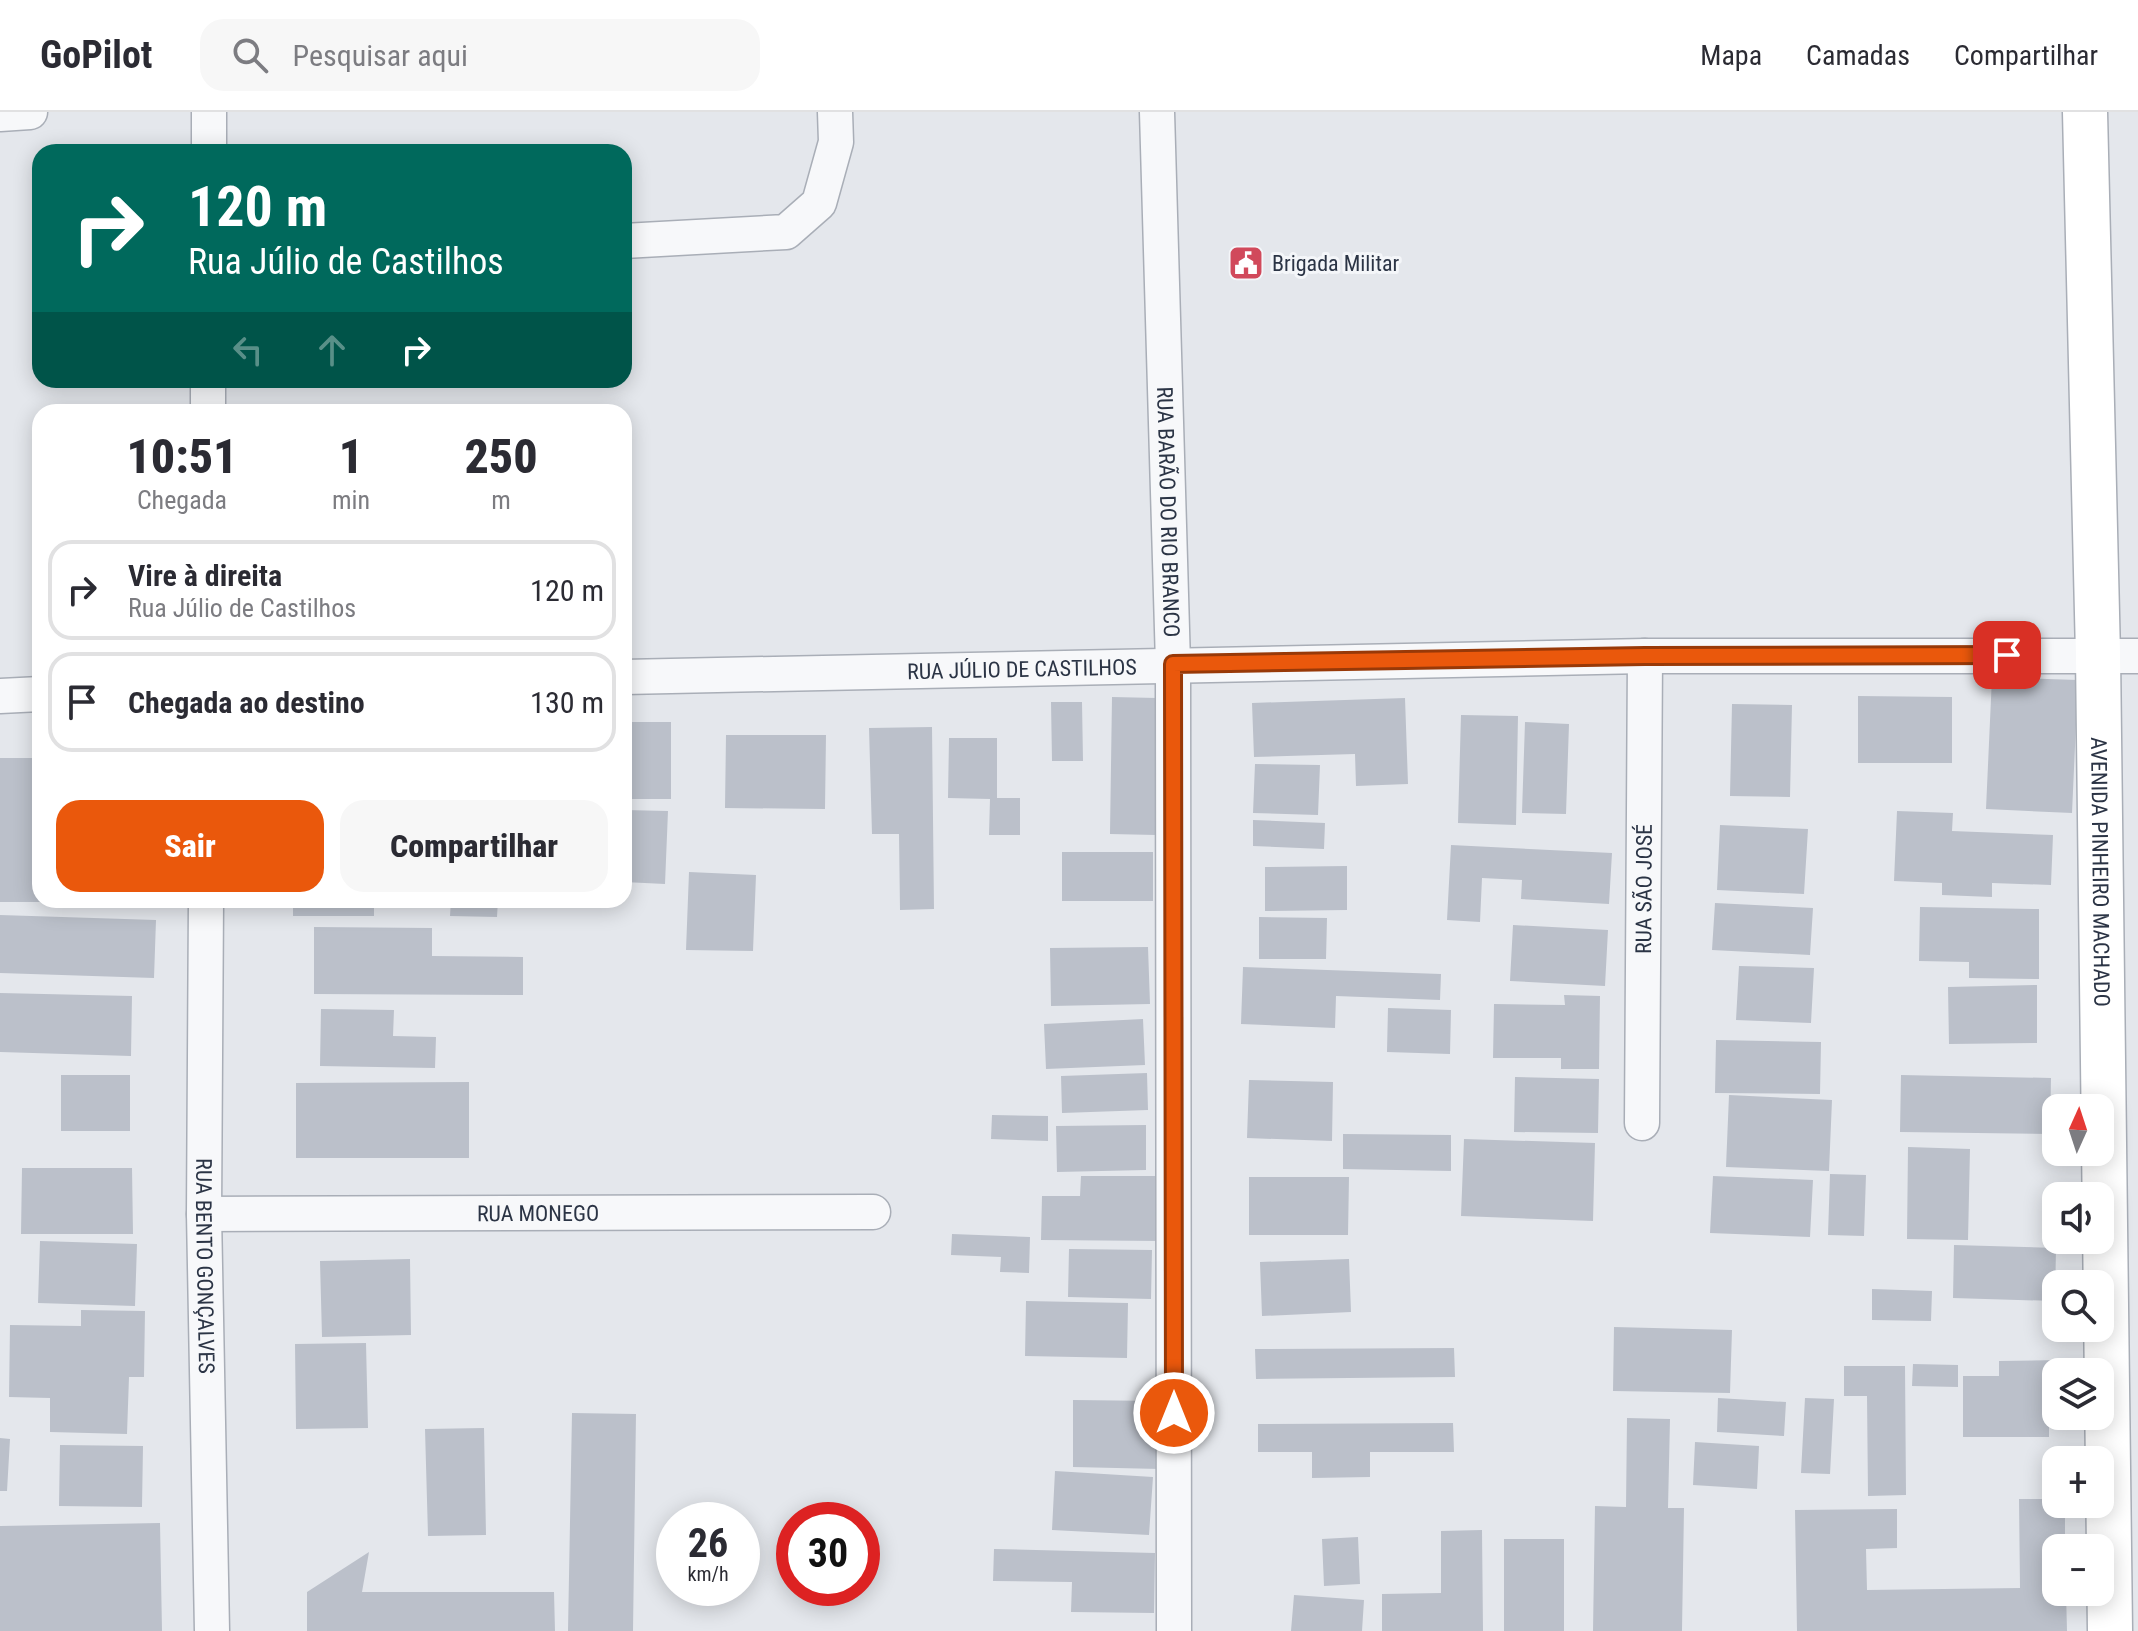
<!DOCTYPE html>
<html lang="pt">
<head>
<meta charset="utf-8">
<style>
  body { margin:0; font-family:"Roboto Condensed",sans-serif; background:#f7f7f7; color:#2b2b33; height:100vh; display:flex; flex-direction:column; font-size:30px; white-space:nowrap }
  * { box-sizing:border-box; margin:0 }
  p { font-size:26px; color:#7c7c81 }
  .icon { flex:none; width:44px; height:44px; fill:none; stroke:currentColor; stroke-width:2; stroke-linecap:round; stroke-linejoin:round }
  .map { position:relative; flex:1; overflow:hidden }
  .panel { position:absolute; left:32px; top:292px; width:600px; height:504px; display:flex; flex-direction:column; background:#fff; border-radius:24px; box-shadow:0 4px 20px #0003 }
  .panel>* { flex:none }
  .guide { position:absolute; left:32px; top:32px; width:600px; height:244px; border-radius:24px; box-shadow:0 4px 20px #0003; background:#00695c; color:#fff; overflow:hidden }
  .needle { width:52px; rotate:3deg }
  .buttons { position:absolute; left:2042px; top:982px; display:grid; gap:16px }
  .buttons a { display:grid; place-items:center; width:72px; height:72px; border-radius:16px; background:#fff; box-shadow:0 4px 20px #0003; font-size:40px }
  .speed { position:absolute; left:656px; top:1390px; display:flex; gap:16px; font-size:40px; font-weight:700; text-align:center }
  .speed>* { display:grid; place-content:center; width:104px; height:104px; border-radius:50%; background:#fff; box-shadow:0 4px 20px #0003; line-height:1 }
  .speed small { font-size:20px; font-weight:400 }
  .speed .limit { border:12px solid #d22; background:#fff; color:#111 }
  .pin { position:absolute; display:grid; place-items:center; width:68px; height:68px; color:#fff; margin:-34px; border-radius:16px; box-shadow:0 4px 12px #0006 }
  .me { position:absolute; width:88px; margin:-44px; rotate:0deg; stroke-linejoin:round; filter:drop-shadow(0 0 6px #0008) }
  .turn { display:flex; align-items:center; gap:28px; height:168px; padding:0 24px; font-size:36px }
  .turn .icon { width:104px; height:104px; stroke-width:2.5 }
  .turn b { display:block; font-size:56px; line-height:68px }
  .lanes { display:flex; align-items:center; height:76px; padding:0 24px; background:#0003; justify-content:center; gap:40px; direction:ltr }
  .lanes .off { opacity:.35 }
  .eta { display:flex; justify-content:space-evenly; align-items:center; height:136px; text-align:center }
  .eta b { font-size:48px; font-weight:800; line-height:56px }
  .action { display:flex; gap:16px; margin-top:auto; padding:16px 24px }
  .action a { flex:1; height:92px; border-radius:24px; background:#ea580c; color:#fff; font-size:32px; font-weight:800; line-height:92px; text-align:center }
  .action a+a { background:#f7f7f7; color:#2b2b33 }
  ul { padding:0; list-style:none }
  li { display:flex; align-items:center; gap:24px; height:100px; margin:0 16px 12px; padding:0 8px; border:4px solid #e1e1e2; border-radius:24px }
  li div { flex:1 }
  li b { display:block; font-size:30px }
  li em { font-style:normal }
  header { display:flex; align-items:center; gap:48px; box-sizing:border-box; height:112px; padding:0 40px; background:#fff; border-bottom:2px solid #e1e1e2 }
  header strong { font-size:38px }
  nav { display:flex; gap:44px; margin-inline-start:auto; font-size:28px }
  .search { width:560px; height:72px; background:#f7f7f7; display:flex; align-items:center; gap:20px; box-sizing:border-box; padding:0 28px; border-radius:24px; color:#7c7c81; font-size:30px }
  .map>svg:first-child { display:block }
  .building { fill:#bbc0ca }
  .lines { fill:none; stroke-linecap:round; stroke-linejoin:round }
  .street-casing { stroke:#a9aeb7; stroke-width:37 }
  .secondary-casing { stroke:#a9aeb7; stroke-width:47 }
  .street { stroke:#f7f8fa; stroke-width:34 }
  .secondary { stroke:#fff; stroke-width:44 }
  .route-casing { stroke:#983908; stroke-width:20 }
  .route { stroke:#ea580c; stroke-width:14 }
  .labels { text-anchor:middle; stroke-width:6; stroke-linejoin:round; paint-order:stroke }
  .poi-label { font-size:22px; fill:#2b3445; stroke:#f4f6f9; text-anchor:start }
  .street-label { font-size:22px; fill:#2b3445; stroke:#f4f6f9 }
</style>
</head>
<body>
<header>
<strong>GoPilot</strong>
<div class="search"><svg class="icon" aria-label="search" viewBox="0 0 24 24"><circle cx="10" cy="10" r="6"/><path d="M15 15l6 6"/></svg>Pesquisar aqui</div>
<nav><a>Mapa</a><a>Camadas</a><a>Compartilhar</a></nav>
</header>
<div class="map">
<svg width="2138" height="1519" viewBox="0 0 2138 1519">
  <rect width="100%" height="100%" fill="#e4e7ec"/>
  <path class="building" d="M1992,565L2078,568L2072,701L1986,697Z
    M1858,584L1952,585V651H1858Z
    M1112,585L1157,586L1156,723L1110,722Z
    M1405,586L1408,672L1356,674L1355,642L1254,645L1252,591Z
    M1051,590H1082L1083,649H1052Z
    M1732,592L1792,593L1790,685L1730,684Z
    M1461,603L1518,604L1516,713L1458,711Z
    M624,610H671V687H624Z
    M1525,610L1569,612L1566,702L1522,701Z
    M932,615L934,797L900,798L899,722H872L869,616Z
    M726,623H826L825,697L725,696Z
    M949,626H997V686H1020V723H989L990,687L948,686Z
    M0,646H40V790H0Z
    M1255,652L1320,653L1318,703L1253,701Z
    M624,698L668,699L665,772L624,770Z
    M1897,699L1953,701L1952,719L2053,723L2051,773L1992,771V785L1942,783V771L1894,769Z
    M1253,708L1325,711L1324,737L1253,734Z
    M1720,713L1808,717L1804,782L1717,778Z
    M1451,733L1612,741L1609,792L1521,787L1522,768L1482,766L1480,810L1447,808Z
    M1062,740H1153V789H1062Z
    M1347,754V798L1265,799V755Z
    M689,760L756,763L753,839L686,838Z
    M293,788H374V804H293Z
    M451,788H498L497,805L450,804Z
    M1715,791L1813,796L1810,843L1712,838Z
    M1920,795L2039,797V867L1969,866V850L1919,849Z
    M0,803L156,808L154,866L0,861Z
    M1259,805L1327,806L1326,847H1259Z
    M1513,813L1608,818L1605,874L1510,869Z
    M314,815L432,816V844L523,845V883L314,882Z
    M1148,835L1150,892L1051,894L1050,836Z
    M1739,854L1814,856L1811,911L1736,908Z
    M1243,855L1441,862L1440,888L1336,884L1335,916L1241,912Z
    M2037,873V931L1949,932L1948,875Z
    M0,881L132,884L131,944L0,940Z
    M1564,883L1600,884L1599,957H1561V946H1493L1494,892L1565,893Z
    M1388,896L1451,898L1450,942L1387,940Z
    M321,897L394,898L393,924L436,925L435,956L320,954Z
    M1143,907L1145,953L1046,957L1044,912Z
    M1716,928L1821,930L1820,982L1715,981Z
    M1147,961L1148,998L1062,1001L1061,964Z
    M61,963H130V1019H61Z
    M1901,963L2051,966L2050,1022L1900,1020Z
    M1515,965L1599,967L1598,1021L1514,1020Z
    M1249,968L1333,970L1332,1029L1247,1026Z
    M469,970V1046H296V971Z
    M1729,983L1832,988L1829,1059L1726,1055Z
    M992,1003L1048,1004V1029L991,1027Z
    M1146,1013V1058L1057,1060L1056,1014Z
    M1343,1022L1451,1023V1059L1343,1057Z
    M1464,1027L1595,1031L1593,1109L1461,1104Z
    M1908,1035L1970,1037L1968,1128L1907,1127Z
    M22,1056H132L133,1122H21Z
    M1830,1062L1866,1063L1864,1124L1828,1123Z
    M1081,1064H1163L1162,1129L1041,1128L1042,1084H1080Z
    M1713,1064L1813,1068L1810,1125L1710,1121Z
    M1249,1065H1349L1348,1123H1249Z
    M952,1122L1030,1125L1029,1161L1000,1160L1001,1145L951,1143Z
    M40,1129L137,1132L135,1194L38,1191Z
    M1954,1133L2056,1136L2055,1189L1953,1186Z
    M1069,1137L1152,1138L1151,1187L1068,1185Z
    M410,1147L411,1223L322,1225L320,1149Z
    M1349,1147L1351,1200L1262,1204L1260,1150Z
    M1872,1177L1932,1179L1931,1209L1872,1208Z
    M1026,1189L1128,1191L1127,1246L1025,1244Z
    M81,1198L145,1199L144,1265H129L127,1322L50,1320V1286L9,1285L10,1213L81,1214Z
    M1614,1215L1732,1218L1730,1281L1613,1279Z
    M366,1231L368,1316L296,1317L295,1232Z
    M1454,1236L1455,1265L1256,1267L1255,1237Z
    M2060,1248V1260H2056V1294H2049V1325H1963V1264H1999V1249Z
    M1913,1252L1958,1253V1275L1912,1274Z
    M1844,1254H1905L1906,1383L1868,1384L1867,1284H1844Z
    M1718,1286L1786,1290L1784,1324L1717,1320Z
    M1805,1286L1834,1287L1830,1362L1801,1361Z
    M1073,1288L1160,1289V1357L1073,1355Z
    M572,1301L636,1302L633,1519H568Z
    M1627,1306L1670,1307L1668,1396H1684L1682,1519H1593L1595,1394L1626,1395Z
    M1453,1311L1454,1340H1370V1365L1312,1366V1340H1258V1312Z
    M484,1316L486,1423L428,1424L425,1317Z
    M0,1326L10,1327L7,1379H0Z
    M1695,1330L1759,1334L1757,1377L1693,1373Z
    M60,1333L143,1334L142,1395L59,1394Z
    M1055,1359L1153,1365L1149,1423L1052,1418Z
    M2019,1387H2056V1392H2065V1436H2056V1480H2066L2067,1519H1797L1795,1398L1897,1397V1436L1866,1437L1867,1478L2020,1476Z
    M160,1411L162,1519H0V1414Z
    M1482,1418L1483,1519H1382V1482L1441,1481V1419Z
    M1358,1425L1360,1472L1324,1474L1322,1427Z
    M1504,1427H1564V1519H1504Z
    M994,1437L1155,1441L1154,1501L1071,1500L1072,1470L993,1469Z
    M369,1440L362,1480H554L555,1519H307V1480Z
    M1294,1483L1364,1488L1362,1519H1291Z"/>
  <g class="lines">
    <defs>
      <g id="street">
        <path id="s1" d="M1157,0L1173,552L1174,1519"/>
        <path d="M0,2L30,0"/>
        <path d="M209,40V0"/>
        <path d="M624,129L786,120L819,91L836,30L835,0"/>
        <path d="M208,300V268"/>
        <path id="s2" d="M624,565L1645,544H2138"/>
        <path d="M0,584L40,582"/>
        <path id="s3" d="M206,788L204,1102L212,1519"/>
        <path id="s4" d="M1642,1011L1645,544"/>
        <path id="s5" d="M204,1102L873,1100"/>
      </g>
      <g id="secondary">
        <path id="s6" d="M2085,0L2098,543L2110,1519"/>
      </g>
    </defs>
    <use href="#street" class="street-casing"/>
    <use href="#secondary" class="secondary-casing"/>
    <use href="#street" class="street"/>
    <use href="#secondary" class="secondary"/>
  </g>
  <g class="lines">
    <defs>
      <path id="route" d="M1174,1301L1173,552L1645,544L2007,543"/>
    </defs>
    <use href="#route" class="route-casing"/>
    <use href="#route" class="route"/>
  </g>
  <defs>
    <symbol id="civic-square" viewBox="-11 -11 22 22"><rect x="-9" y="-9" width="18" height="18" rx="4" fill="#d1495b" stroke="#f4f6f9"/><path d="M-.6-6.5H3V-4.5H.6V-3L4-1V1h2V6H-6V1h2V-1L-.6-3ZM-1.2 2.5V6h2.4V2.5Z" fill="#fff"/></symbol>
  </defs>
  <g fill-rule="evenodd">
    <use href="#civic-square" x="1226" y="131" width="40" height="40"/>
  </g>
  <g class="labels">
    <g class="poi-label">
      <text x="1272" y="159">Brigada Militar</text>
    </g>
    <g class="street-label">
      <text dy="8" stroke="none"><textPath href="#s1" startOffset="400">RUA BARÃO DO RIO BRANCO</textPath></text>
      <text dy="8" stroke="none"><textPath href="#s2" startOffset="398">RUA JÚLIO DE CASTILHOS</textPath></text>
      <text dy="8" stroke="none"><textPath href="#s6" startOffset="760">AVENIDA PINHEIRO MACHADO</textPath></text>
      <text dy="8" stroke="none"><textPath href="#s4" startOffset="234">RUA SÃO JOSÉ</textPath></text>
      <text dy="8" stroke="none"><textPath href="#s5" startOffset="334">RUA MONEGO</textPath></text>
      <text dy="8" stroke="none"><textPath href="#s3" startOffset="366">RUA BENTO GONÇALVES</textPath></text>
    </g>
  </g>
</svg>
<div class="buttons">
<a><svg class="needle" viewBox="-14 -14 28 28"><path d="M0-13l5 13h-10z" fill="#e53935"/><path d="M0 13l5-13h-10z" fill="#7c7c81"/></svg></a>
<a><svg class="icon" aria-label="sound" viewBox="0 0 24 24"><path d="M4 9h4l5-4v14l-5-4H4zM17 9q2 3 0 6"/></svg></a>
<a><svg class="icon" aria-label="search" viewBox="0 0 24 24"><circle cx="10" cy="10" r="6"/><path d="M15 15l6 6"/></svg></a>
<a><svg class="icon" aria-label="layers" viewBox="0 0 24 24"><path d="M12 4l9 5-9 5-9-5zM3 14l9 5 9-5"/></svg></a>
<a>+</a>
<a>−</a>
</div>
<div class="speed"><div>26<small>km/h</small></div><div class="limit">30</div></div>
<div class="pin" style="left:2007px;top:543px;background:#d93025"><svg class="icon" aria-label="arrive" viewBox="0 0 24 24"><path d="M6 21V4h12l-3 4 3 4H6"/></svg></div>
<svg class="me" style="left:1174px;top:1301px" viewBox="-20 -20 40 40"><circle r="17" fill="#ea580c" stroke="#fff" stroke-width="3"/><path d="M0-11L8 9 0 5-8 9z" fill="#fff"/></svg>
<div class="guide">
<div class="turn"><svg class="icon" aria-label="right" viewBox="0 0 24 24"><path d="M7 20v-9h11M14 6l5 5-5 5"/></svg><div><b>120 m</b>Rua Júlio de Castilhos</div></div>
<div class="lanes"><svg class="icon off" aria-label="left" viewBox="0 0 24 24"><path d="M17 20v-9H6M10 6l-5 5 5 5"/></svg><svg class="icon off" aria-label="ahead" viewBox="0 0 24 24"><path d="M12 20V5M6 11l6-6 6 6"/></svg><svg class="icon" aria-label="right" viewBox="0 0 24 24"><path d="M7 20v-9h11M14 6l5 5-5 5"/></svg></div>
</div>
<section class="panel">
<div class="eta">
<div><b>10:51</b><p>Chegada</p></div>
<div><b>1</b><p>min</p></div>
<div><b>250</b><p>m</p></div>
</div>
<ul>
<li><svg class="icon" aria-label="right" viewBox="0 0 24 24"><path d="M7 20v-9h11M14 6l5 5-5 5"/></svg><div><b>Vire à direita</b><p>Rua Júlio de Castilhos</p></div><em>120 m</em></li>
<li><svg class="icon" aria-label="arrive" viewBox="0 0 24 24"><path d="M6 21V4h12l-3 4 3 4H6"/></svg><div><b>Chegada ao destino</b></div><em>130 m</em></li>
</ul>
<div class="action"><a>Sair</a><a>Compartilhar</a></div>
</section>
</div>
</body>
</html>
